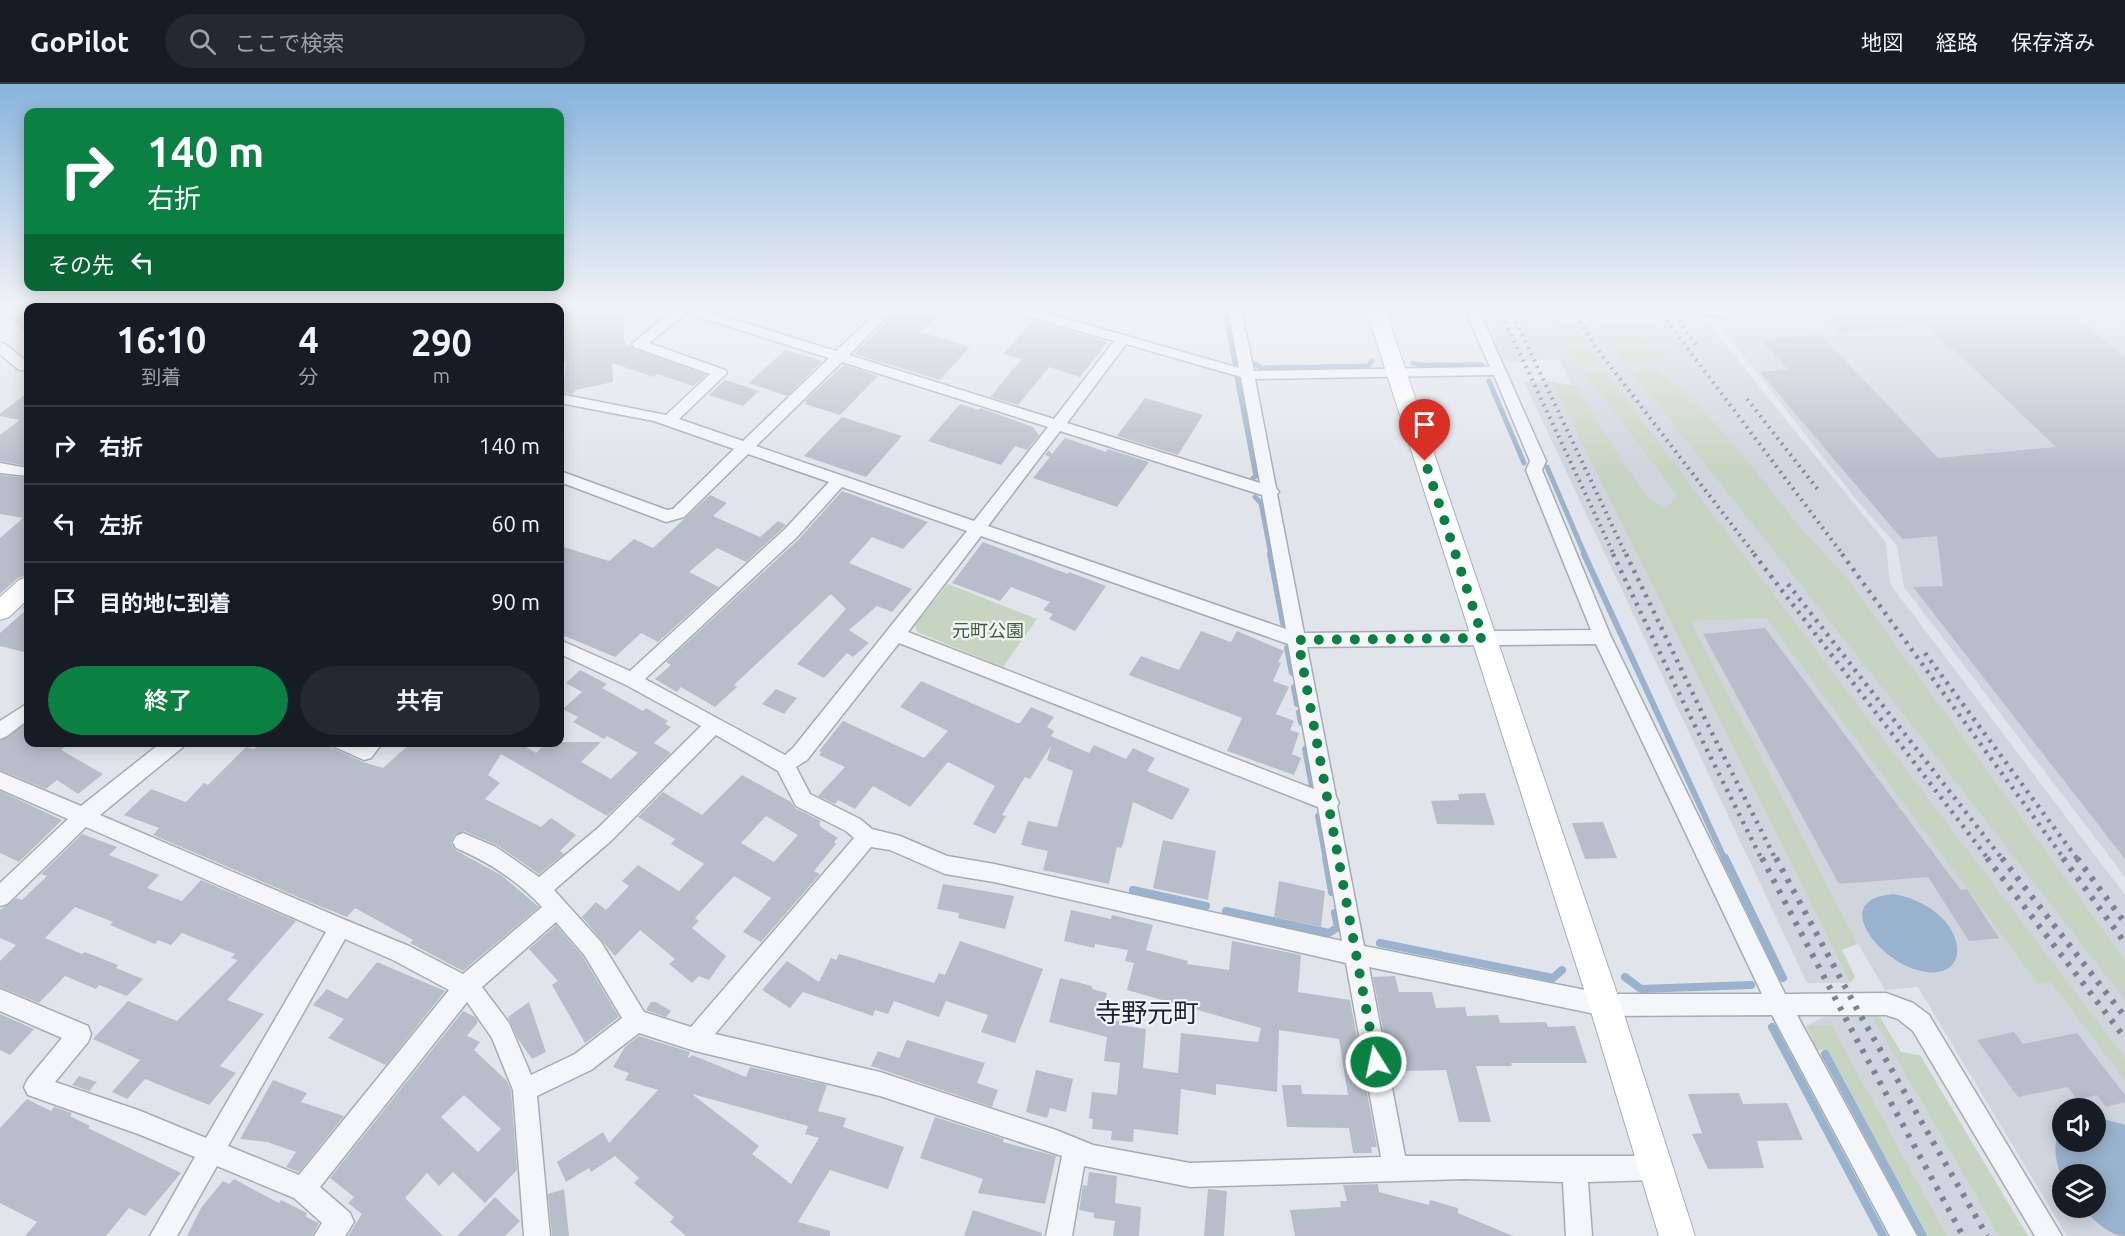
<!DOCTYPE html>
<html lang="ja">
<head>
<meta charset="utf-8">
<style>
  body { margin:0; font-family:Ubuntu,"Noto Sans JP",sans-serif; background:#242831; color:#f1f3f6; height:100vh; display:flex; flex-direction:column; font-size:22px; white-space:nowrap }
  * { box-sizing:border-box; margin:0 }
  p { font-size:20px; color:#9ea1a6 }
  .icon { flex:none; width:33px; height:33px; fill:none; stroke:currentColor; stroke-width:2; stroke-linecap:round; stroke-linejoin:round }
  .map { position:relative; flex:1; overflow:hidden }
  .details { position:absolute; left:24px; top:219px; width:540px; height:444px; display:flex; flex-direction:column; background:#171b24; border-radius:12px; box-shadow:0 3px 15px #0003 }
  .details>* { flex:none }
  .hud { position:absolute; left:24px; top:24px; width:540px; height:183px; border-radius:12px; box-shadow:0 3px 15px #0003; background:#0b8043; color:#fff; overflow:hidden }
  .buttons { position:absolute; left:2052px; top:1014px; display:grid; gap:12px }
  .buttons a { display:grid; place-items:center; width:54px; height:54px; border-radius:50%; background:#171b24; box-shadow:0 3px 15px #0003; font-size:30px }
  .pin { position:absolute; display:grid; place-items:center; width:51px; height:51px; color:#fff; margin:-62px -26px; border-radius:50% 50% 50% 0; rotate:-45deg; box-shadow:0 0 6px #0007 }
  .pin .icon { rotate:45deg }
  .me { position:absolute; width:66px; margin:-33px; rotate:350deg; stroke-linejoin:round; filter:drop-shadow(0 0 4px #0008) }
  .turn { display:flex; align-items:center; gap:21px; height:126px; padding:0 24px; font-size:27px }
  .turn .icon { width:78px; height:78px; stroke-width:2.5 }
  .turn b { display:block; font-size:42px; line-height:51px }
  .then { display:flex; align-items:center; height:57px; padding:0 24px; background:#0003; gap:12px; font-size:22px }
  .eta { display:flex; justify-content:space-evenly; align-items:center; height:102px; text-align:center }
  .eta b { font-size:36px; font-weight:600; line-height:42px }
  .primary-button { display:flex; gap:12px; margin-top:auto; padding:12px 24px }
  .primary-button a { flex:1; height:69px; border-radius:36px; background:#0b8043; color:#fff; font-size:24px; font-weight:600; line-height:69px; text-align:center }
  .primary-button a+a { background:#242831; color:#f1f3f6 }
  ul { padding:0; list-style:none }
  li { display:flex; align-items:center; gap:18px; height:78px; padding:0 24px; border-top:2px solid #363941 }
  li div { flex:1 }
  li b { display:block; font-size:22px }
  li em { font-style:normal }
  header { display:flex; align-items:center; gap:36px; box-sizing:border-box; height:84px; padding:0 30px; background:#171b24; border-bottom:2px solid #363941 }
  header strong { font-size:28px }
  nav { display:flex; gap:33px; margin-inline-start:auto; font-size:21px }
  .search { width:420px; height:54px; background:#242831; display:flex; align-items:center; gap:15px; box-sizing:border-box; padding:0 21px; border-radius:33px; color:#9ea1a6; font-size:22px }
  .map>svg:first-child { display:block }
  .built { fill:#cfd4dd; fill-rule:evenodd }
  .green { fill:#c6d5c1 }
  .water { fill:#99b2cd }
  .lines { fill:none; stroke-linecap:round; stroke-linejoin:round }
  .stream-far2 { stroke:#99b2cd; stroke-width:5 }
  .stream-far1 { stroke:#99b2cd; stroke-width:6 }
  .stream { stroke:#99b2cd; stroke-width:8 }
  .building { fill:#b8bec9; fill-rule:evenodd }
  .street-casing { stroke:#a6acb6; stroke-width:3 }
  .secondary-casing { stroke:#a6acb6; stroke-width:2 }
  .street { fill:#f4f6f9; fill-rule:evenodd }
  .secondary { fill:#fff; fill-rule:evenodd }
  .rail-far2 { stroke:#798496; stroke-width:4; stroke-dasharray:2 5; stroke-linecap:butt }
  .rail-far1 { stroke:#798496; stroke-width:4.5; stroke-dasharray:3 6; stroke-linecap:butt }
  .rail { stroke:#798496; stroke-width:6; stroke-dasharray:4 8; stroke-linecap:butt }
  .route { stroke:#0b8043; stroke-width:10; stroke-dasharray:0 18 }
  .labels { text-anchor:middle; stroke-width:4.5; stroke-linejoin:round; paint-order:stroke }
  .park-label { font-size:18px; fill:#3c6134; stroke:#f1f4f8 }
  .near-quarter-label { font-size:26px; fill:#1a2335; stroke:#f1f4f8 }
</style>
</head>
<body>
<header>
<strong>GoPilot</strong>
<div class="search"><svg class="icon" aria-label="search" viewBox="0 0 24 24"><circle cx="10" cy="10" r="6"/><path d="M15 15l6 6"/></svg>ここで検索</div>
<nav><a>地図</a><a>経路</a><a>保存済み</a></nav>
</header>
<div class="map">
<svg width="2125" height="1152" viewBox="0 0 2125 1152">
  <rect width="100%" height="100%" fill="#e1e5eb"/>
  <path class="built" d="M1476,225H1702L1720,254L1886,459L1890,500L2125,811V1152H2067L1918,903L1885,906L1858,860L1625,415L1559,275L1514,278L1499,275ZM2062,1024H2096V1058H2062ZM2062,1090H2096V1124H2062Z
    M1704,225H2125V793L1904,503L1897,462L1855,414L1714,234Z
    M1551,297L1850,899H1807L1524,298Z
    M1871,931L1999,1152H1947L1831,942H1806L1824,933Z"/>
  <path class="green" d="M1546,225H1565L1600,281L1580,282L1566,266Z
    M1589,225H1645L1656,244L1636,245L1650,265H1670L1672,270L1667,276L1625,278Z
    M1655,285L1694,317L1742,370L1799,442L1846,493L2125,876V916L1904,631L1632,288Z
    M1605,288L2125,974V997L2051,898L2038,900L1766,534L1690,537L1858,860L1842,866L1855,893L1850,899L1551,297L1577,303L1621,376L1649,415L1667,424L1678,412L1585,290Z
    M948,500L1037,535L1003,583L917,548L915,541Z
    M1871,931L1880,933L1901,968L1920,971L2028,1152H1999Z
    M1831,941L1947,1152H1928L1826,966H1817L1806,942Z"/>
  <path class="water" d="M1894,810C1913,814 1929,821 1942,834C1967,859 1962,896 1921,887C1881,879 1827,815 1894,810Z
    M2096,1033L2125,1041V1152C2110,1152 2092,1135 2083,1124H2096V1090H2062V1094C2056,1079 2051,1059 2062,1045V1058H2096Z"/>
  <g class="lines">
    <path class="stream-far2" d="M1225,225L1235,279
      M1413,279L1419,281H1482
      M1255,280L1262,284L1368,282L1372,277
      M1237,293L1256,392L1253,394
      M1489,297L1524,379
      M1547,383L1585,471
      M1255,413L1261,419L1271,471"/>
    <path class="stream-far1" d="M1270,470L1283,539
      M1584,470L1725,776
      M1287,564L1292,589
      M1294,603L1297,620
      M1299,628L1301,639
      M1305,665L1312,703
      M1318,732L1326,776"/>
    <path class="stream" d="M1326,774L1332,808
      M1725,774L1783,894
      M1133,806L1206,822
      M1226,827L1329,849L1338,843L1335,829
      M1380,859L1553,894L1562,886
      M1625,893L1641,905L1751,901
      M1772,943L1883,1152
      M1825,970L1923,1152"/>
  </g>
  <path class="building" d="M0,225H28V250L0,229Z
    M560,225H623L625,260L706,291L693,302L657,290L654,293L612,279L613,298L576,306L572,310L563,308L566,278L560,279Z
    M900,225H938L933,229L939,231L921,248L970,263L940,296L854,270Z
    M1921,225H2066L2125,273V775L1913,503L1943,502L1937,452L1902,455L1760,288L1788,286L1761,256L1821,251L1938,374L2056,363L1952,264H1948L1926,242L1840,249L1820,228L1853,226L1857,230Z
    M1033,236L1108,258L1080,293L1049,283L1018,321L990,313L1022,275L1003,270Z
    M785,266L822,277L787,312L749,299Z
    M844,281L878,292L840,331L805,320L807,318L805,317Z
    M725,296L759,307L743,322L709,311Z
    M28,308V382L0,377V351L20,336L0,332V330Z
    M1145,314L1203,331L1178,371L1117,352Z
    M960,320L979,326L980,324L1033,343L1039,351L1027,366L1015,362L1001,381L928,357Z
    M842,333L902,352L866,393L804,372Z
    M1065,354L1106,368L1108,365L1149,378L1117,423L1033,394L1050,373L1045,371L1049,366L1052,370Z
    M0,391L28,394V491L18,494L0,510V454L23,434L0,430Z
    M842,407L928,438L903,465L872,453L849,479L912,505L892,528L877,522L849,546L869,559L853,573L847,569L824,594L797,580L846,525L831,510L734,601L737,603L715,623L681,603L677,608L655,595L671,581L666,578L799,455Z
    M710,411L727,419L713,432L760,453L778,437L786,441L746,478L717,464L689,488L719,503L658,558L641,549L615,573L560,550V462L609,477L634,455L653,464Z
    M983,458L1068,490L1069,488L1106,502L1075,547L1049,535L1053,530L1043,526L1050,518L1011,503L1000,517L952,499Z
    M28,518V569L0,562V549L27,525L22,524Z
    M1765,544L1961,806L1967,805L1999,854L1969,857L1928,793L1839,800L1703,550Z
    M1201,547L1231,558L1237,547L1284,567L1278,578L1281,579L1273,597L1289,603L1276,630L1294,637L1290,646L1299,649L1292,670L1301,674L1294,691L1227,667L1242,634L1129,591L1141,572L1179,586Z
    M580,586L607,600L602,604L643,627L646,624L668,637L665,640L671,643L654,659L671,669L607,732L501,670L488,691L500,699L485,715L541,743L551,734L576,751L560,767L564,770L539,790L497,761L464,747L454,751L451,759L455,766L501,791L539,823L463,887L410,859L413,856L355,824L347,833L312,819L153,751L159,744L124,731L151,705L186,718L204,699L208,701L246,663L254,665L261,658H320L363,678L383,684L412,658H518L536,669L547,658H601L581,678L611,695L638,669L607,652L604,655L573,638L578,633L563,625L582,608L566,599Z
    M921,597L1017,639H1020L1031,623L1054,633L1047,643L1054,647L1051,652L1089,669L1094,661L1126,675L1133,664L1155,674L1147,687L1190,705L1172,736L1133,718L1123,760L1121,764L1117,763L1109,800L1043,786L1048,767L1021,761L1028,737L1057,743L1073,687L1047,676L1051,662L1030,695L1025,693L1002,731L1006,732L995,750L973,740L995,702L948,678L910,723L873,702L855,725L838,716L835,720L818,712L845,683L819,671L822,668L819,667L843,637L924,674L948,647L900,623Z
    M776,605L797,614L784,630L762,620Z
    M28,638V658H70L61,666L103,690L78,710L57,696L46,705L0,686V657Z
    M742,691L791,718L795,724L821,737L819,740L821,743L838,754L834,758L836,760L814,787L820,790L761,858L743,848L771,814L734,792L695,834L699,837L692,844L726,872L709,896L699,892L692,899L669,880L675,875L640,846L615,872L582,833L596,818L606,826L629,802L622,797L638,781L679,807L704,780L671,760L675,755L638,733L663,708L702,731ZM766,732L798,751L774,778L741,759Z
    M0,707L62,736L19,778L0,769Z
    M1485,709L1495,741L1437,740L1431,717L1459,716L1458,710Z
    M1603,738L1617,774L1585,775L1572,739Z
    M82,750L117,763L109,771L159,791L147,804L182,817L201,796L296,837L227,916L264,930L220,982L236,989L209,1021L145,995L127,1015L112,1008L140,976L93,955L128,917L177,937L238,876L231,874L235,870L182,849L171,861L158,856L155,860L110,841L113,838L75,823L45,854L82,870L85,868L118,881L116,884L143,895L127,912L99,901L96,905L65,892L39,919L0,903V877L16,861L0,854V826L16,814L22,816L47,792L41,790Z
    M1163,756L1216,767L1208,816L1153,804Z
    M1279,797L1325,807L1321,843L1274,833Z
    M943,800L1014,812L1005,845L958,834L959,829L937,825Z
    M1071,826L1111,835L1112,831L1153,841L1146,866L1188,877L1187,880L1229,886L1232,857L1301,871L1298,908L1350,916L1377,1063H1371L1372,1069H1353L1349,1044L1287,1043L1282,1001H1301L1302,1010L1348,1011L1339,955L1279,946L1277,1008L1216,1000V1011L1181,1005L1178,1051L1134,1045L1133,1058L1111,1056L1112,1047L1092,1045L1093,1035L1089,1034L1092,1008L1117,1011L1120,979L1104,977L1107,953L1049,938L1060,894L1092,902V905L1107,909L1101,934L1119,937V941L1146,945L1143,984L1178,989L1181,949L1258,958L1261,944L1127,906L1134,879L1125,877L1128,866L1095,860L1094,864L1064,857Z
    M556,841L583,873L619,933L585,959L552,901L558,897L529,865Z
    M960,857L1043,885L1015,959L981,948L988,931L946,917L939,933L894,917L888,930L875,926L873,932L803,908L790,924L762,906L787,877L819,898L831,874L836,876L839,870L934,899L939,889L945,891Z
    M377,878L445,907L386,981L328,954L344,935L313,921L327,905L347,915Z
    M1395,892L1399,908H1432L1436,924L1465,923L1467,932L1498,931L1500,939L1546,938L1548,943L1575,942L1587,979H1511L1512,982H1476L1491,1038H1459L1446,986L1406,987L1402,972H1388L1373,893Z
    M529,918L546,968L532,975L518,955L508,933Z
    M651,918H656L671,927L666,933L646,926Z
    M463,927L475,933L478,938L467,952L480,958L474,966L507,997L511,1007L517,1086L485,1119L453,1088L439,1102L427,1089L405,1114L443,1152H348L362,1130L348,1119L354,1113L330,1094ZM464,1011L501,1045L478,1068L441,1033Z
    M0,930L34,945L10,971L0,966Z
    M2014,948L2023,960L2077,949L2125,1011V1018L2106,1023L2097,1011L2077,1016L2068,1003L2018,1013L1977,956Z
    M639,952L690,968L688,973L689,974L692,971L746,993L750,983L827,1001L818,1027L846,1034L843,1043L904,1063L888,1105L830,1086L798,1138L830,1147V1152H686L670,1138L674,1133L634,1099L639,1094L615,1072L591,1088L589,1084L566,1098L557,1078L603,1048L609,1059L658,1006L625,996L629,989L613,983L625,963ZM692,1010L808,1042L805,1050L819,1054L791,1100L752,1070L759,1062Z
    M907,956L985,979L977,999L998,1006L992,1023L871,982L878,967L899,974Z
    M1036,986L1073,995L1066,1028L1050,1024L1047,1034L1026,1028Z
    M79,992L97,998L89,1007L72,1001Z
    M273,996L307,1009L301,1018L344,1032L299,1088L286,1083L296,1068L267,1058L240,1055Z
    M1739,1009L1743,1020L1787,1019L1803,1056L1757,1057L1764,1084L1708,1085L1692,1050L1702,1049L1688,1010Z
    M27,1015L51,1027L54,1023L72,1029L70,1032L90,1042L88,1044L181,1089L145,1132L129,1124L106,1152H25L37,1138L0,1119V1044Z
    M935,1033L1004,1055L1003,1058L1056,1072L1045,1120L978,1109L983,1095L920,1074Z
    M1089,1088L1117,1092L1115,1119L1141,1123L1139,1152H1113L1115,1137L1094,1134V1129L1079,1126L1083,1101L1087,1102Z
    M234,1095L279,1119L281,1116L307,1129L306,1133L319,1139L312,1152H187L201,1124L223,1097L229,1100Z
    M1378,1100L1379,1108L1429,1121L1430,1116L1458,1124V1129L1513,1152H1295L1290,1126L1341,1123L1340,1117H1347L1343,1101Z
    M564,1105L569,1152H552L548,1110Z
    M1208,1105L1227,1107L1224,1152H1204Z
    M495,1113L520,1137L505,1152H457Z
    M973,1126L1042,1149L1041,1152H964Z"/>
  <g class="lines">
    <defs>
      <path id="street" d="M674,225H700L836,267L881,225H894L849,271L1054,335L1114,257L1013,228L1012,225H1032L1239,284L1228,225H1241L1254,287L1490,283L1465,225H1478L1546,377L1542,386L1611,553L1785,910L1886,909L1913,919L1929,931L2062,1152H2035L1913,947L1898,935L1886,931H1797L1917,1152H1890L1772,931L1605,932L1369,883L1405,1072H1655L1664,1075L1667,1084L1664,1093L1655,1096L1588,1098L1592,1152H1566L1563,1098L1465,1095L1190,1103L1084,1082L1072,1152H1046L1062,1072L880,1012L695,967L639,949L591,986L537,1012L550,1152H524L513,1006L492,954L467,918L320,1103L350,1129L354,1138L345,1152H314L322,1139L294,1114L217,1082L177,1152H150L195,1073L138,1050L28,1011L24,1003L28,995L62,954L0,927V905L88,942L91,950L88,958L55,998L138,1026L206,1054L326,848L86,743L7,820L0,822V799L68,735L0,705V688L81,722L162,658H185L183,663L100,731L343,835L409,862L463,890L542,823C518,797 489,778 456,764L453,758L456,752L463,749L496,763L539,793L598,744L701,642L626,601L560,570V556L630,587L785,445L829,398L748,370L684,433L666,438L560,398V387L667,426L673,425L734,365L654,337L560,319V310L666,331L710,290L634,263L632,260ZM686,229L829,274L743,357L679,335L727,289L725,286L649,259ZM1126,260L1241,293L1260,399L1067,339ZM842,278L1048,343L974,437L756,362ZM1494,291L1530,377L1526,386L1591,546L1304,549L1277,410L1279,408L1276,404L1255,295ZM1060,347L1262,411L1286,545L988,442ZM842,403L967,447L793,664L785,671L645,595L797,453ZM981,452L1288,560L1314,705L908,548ZM899,559L1318,723L1342,857L994,780L947,772L900,752L872,745L860,735L810,710L796,683L807,676ZM1596,560L1762,910H1605L1364,862L1337,722L1339,719L1336,713L1307,563ZM716,651L778,687L796,722L846,747L854,754L691,943L644,928L601,858L554,806L612,756ZM871,763L890,766L945,790L994,798L1346,879L1381,1073L1190,1079L1093,1061L1056,1046L880,988L715,950ZM556,838L585,872L622,934L575,970L531,991L509,939L482,903ZM345,855L393,876L449,906L299,1091L228,1062Z
        M1701,225H1740C1731,232 1712,232 1701,230Z
        M0,259L5,260L26,277H28V286H19L0,270Z
        M0,379L28,384V392L0,389Z
        M28,619V636L7,652L0,655V637Z
        M333,658H383L371,674L364,676L335,663Z"/>
      <path id="secondary" d="M1366,225H1385L1621,921L1695,1152H1659L1589,921Z
        M28,493V515L9,533L0,536V513L19,496Z"/>
    </defs>
    <use href="#street" class="street-casing"/>
    <use href="#secondary" class="secondary-casing"/>
    <use href="#street" class="street"/>
    <use href="#secondary" class="secondary"/>
    <path class="rail-far2" d="M1499,225L1614,471
      M1510,225L1626,471
      M1573,225L1594,261L1755,471
      M1658,225L1843,471
      M1670,225L1696,261
      M1747,315L1819,407"/>
    <path class="rail-far1" d="M1613,470L1687,626L1762,776
      M1626,470L1707,639L1776,776
      M1754,470L1989,776
      M1842,470L2065,776
      M1788,500L2003,776
      M1925,569L2078,776"/>
    <path class="rail" d="M1762,774L1857,956L1963,1152
      M1776,774L1858,927L1987,1152
      M1987,774L2125,954
      M2002,774L2125,933
      M2063,774L2125,859
      M2077,774L2125,839"/>
  </g>
  <linearGradient id="sky" x2="0" y2="1"><stop stop-color="#88b3dd"/><stop offset="0.58" stop-color="#f2f3f6"/><stop offset="1" stop-color="#f2f3f6" stop-opacity="0"/></linearGradient>
  <rect width="2125" height="386" fill="url(#sky)"/>
  <g class="lines">
    <path class="route" d="M1376,978L1298,556L1483,554L1425,377"/>
  </g>
  <g class="labels">
    <g class="park-label">
      <text x="988" y="553">元町公園</text>
    </g>
    <g class="near-quarter-label">
      <text x="1147" y="938">寺野元町</text>
    </g>
  </g>
</svg>
<div class="buttons">
<a><svg class="icon" aria-label="sound" viewBox="0 0 24 24"><path d="M4 9h4l5-4v14l-5-4H4zM17 9q2 3 0 6"/></svg></a>
<a><svg class="icon" aria-label="layers" viewBox="0 0 24 24"><path d="M12 4l9 5-9 5-9-5zM3 14l9 5 9-5"/></svg></a>
</div>
<div class="pin" style="left:1425px;top:377px;background:#d93025"><svg class="icon" aria-label="arrive" viewBox="0 0 24 24"><path d="M6 21V4h12l-3 4 3 4H6"/></svg></div>
<svg class="me" style="left:1376px;top:978px" viewBox="-20 -20 40 40"><circle r="17" fill="#0b8043" stroke="#fff" stroke-width="3"/><path d="M0-11L8 9 0 5-8 9z" fill="#fff"/></svg>
<div class="hud">
<div class="turn"><svg class="icon" aria-label="right" viewBox="0 0 24 24"><path d="M7 20v-9h11M14 6l5 5-5 5"/></svg><div><b>140 m</b>右折</div></div>
<div class="then">その先<svg class="icon" aria-label="left" viewBox="0 0 24 24"><path d="M17 20v-9H6M10 6l-5 5 5 5"/></svg></div>
</div>
<section class="details">
<div class="eta">
<div><b>16:10</b><p>到着</p></div>
<div><b>4</b><p>分</p></div>
<div><b>290</b><p>m</p></div>
</div>
<ul>
<li><svg class="icon" aria-label="right" viewBox="0 0 24 24"><path d="M7 20v-9h11M14 6l5 5-5 5"/></svg><div><b>右折</b></div><em>140 m</em></li>
<li><svg class="icon" aria-label="left" viewBox="0 0 24 24"><path d="M17 20v-9H6M10 6l-5 5 5 5"/></svg><div><b>左折</b></div><em>60 m</em></li>
<li><svg class="icon" aria-label="arrive" viewBox="0 0 24 24"><path d="M6 21V4h12l-3 4 3 4H6"/></svg><div><b>目的地に到着</b></div><em>90 m</em></li>
</ul>
<div class="primary-button"><a>終了</a><a>共有</a></div>
</section>
</div>
</body>
</html>
